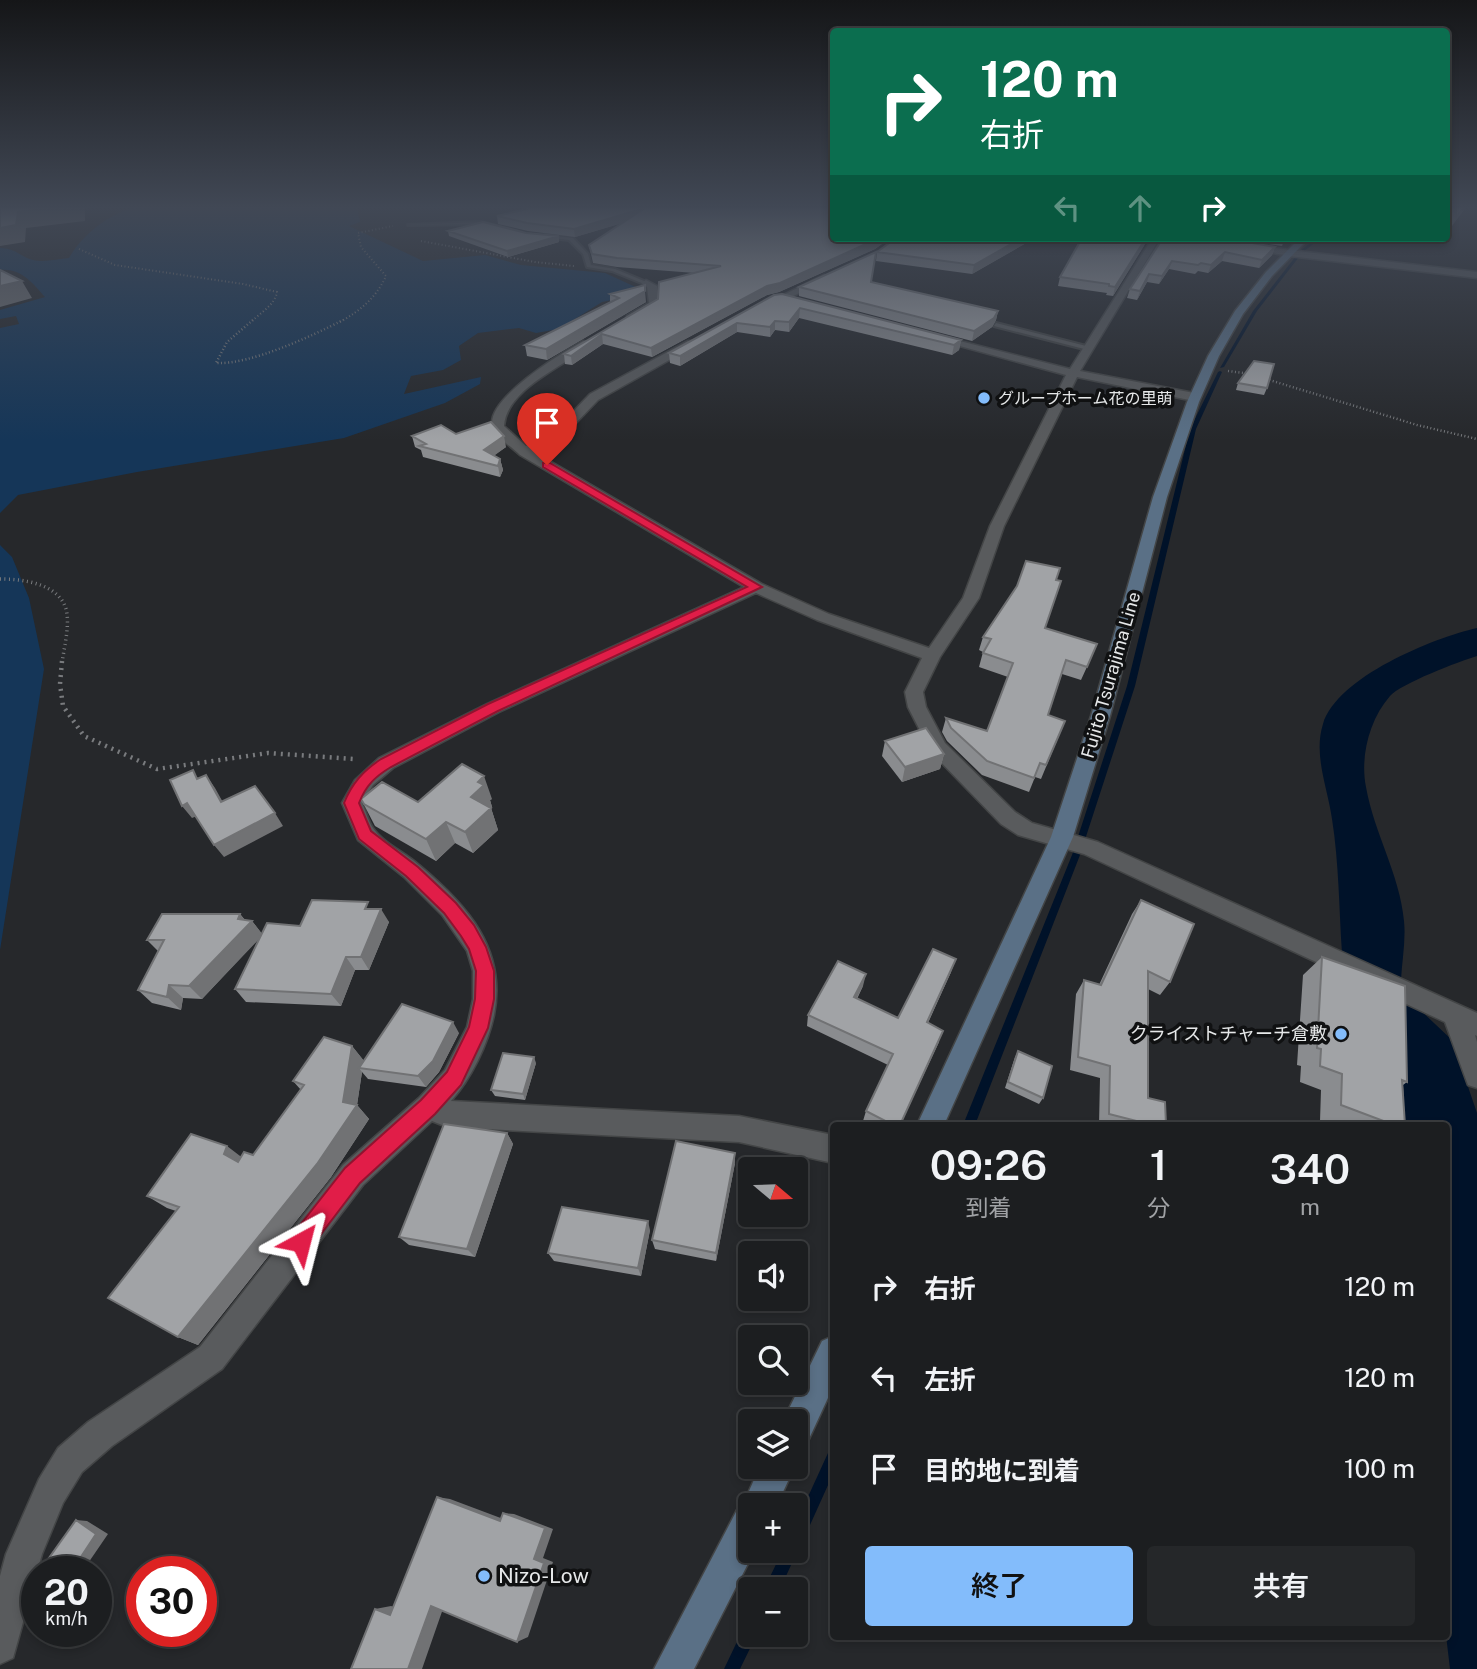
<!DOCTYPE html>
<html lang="ja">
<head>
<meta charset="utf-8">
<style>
  body { margin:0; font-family:"Public Sans","Noto Sans JP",sans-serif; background:#252729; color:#f1f3f6; height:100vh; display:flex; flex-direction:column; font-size:26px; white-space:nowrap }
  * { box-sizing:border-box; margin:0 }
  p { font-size:23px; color:#a0a2a5 }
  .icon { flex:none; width:38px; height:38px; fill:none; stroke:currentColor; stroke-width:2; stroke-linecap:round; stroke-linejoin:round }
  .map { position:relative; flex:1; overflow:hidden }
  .details { position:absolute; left:830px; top:1122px; width:620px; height:518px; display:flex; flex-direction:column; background:#1c1e20; border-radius:7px; box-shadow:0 4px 10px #0003,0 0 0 2px #3a3c3e }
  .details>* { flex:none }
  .hud { position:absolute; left:830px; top:28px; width:620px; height:214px; border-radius:7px; box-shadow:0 4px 10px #0003,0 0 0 2px #3a3c3e; background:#0b6e4f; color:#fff; overflow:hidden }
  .needle { width:46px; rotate:109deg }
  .controls { position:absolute; left:738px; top:1157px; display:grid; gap:14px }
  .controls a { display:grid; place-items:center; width:70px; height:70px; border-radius:7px; background:#1c1e20; box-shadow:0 4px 10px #0003,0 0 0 2px #3a3c3e; font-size:35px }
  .speed { position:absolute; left:21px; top:1556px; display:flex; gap:14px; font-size:35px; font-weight:700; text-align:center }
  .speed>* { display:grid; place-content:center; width:91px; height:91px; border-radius:50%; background:#1c1e20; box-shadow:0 4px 10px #0003,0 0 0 2px #3a3c3e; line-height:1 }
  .speed small { font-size:18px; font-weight:400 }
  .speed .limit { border:10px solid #d22; background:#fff; color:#111 }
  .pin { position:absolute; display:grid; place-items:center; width:60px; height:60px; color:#fff; margin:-72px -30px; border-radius:50% 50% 50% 0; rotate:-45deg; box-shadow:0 0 7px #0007 }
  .pin .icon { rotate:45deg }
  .me { position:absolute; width:77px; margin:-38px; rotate:38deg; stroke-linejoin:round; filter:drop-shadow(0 0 5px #0008) }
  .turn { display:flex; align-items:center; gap:24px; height:147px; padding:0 35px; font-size:32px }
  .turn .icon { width:91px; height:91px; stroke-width:2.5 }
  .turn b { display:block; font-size:49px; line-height:60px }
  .lanes { display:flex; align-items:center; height:66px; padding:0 35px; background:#0003; justify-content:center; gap:35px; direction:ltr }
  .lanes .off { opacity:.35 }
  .eta { display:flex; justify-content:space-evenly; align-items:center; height:119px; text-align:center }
  .eta b { font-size:42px; font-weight:600; line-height:49px }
  .primary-button { display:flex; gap:14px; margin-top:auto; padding:14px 35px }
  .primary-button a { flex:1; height:80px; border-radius:7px; background:#83bcfb; color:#111; font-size:28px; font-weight:600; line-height:80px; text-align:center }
  .primary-button a+a { background:#252729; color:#f1f3f6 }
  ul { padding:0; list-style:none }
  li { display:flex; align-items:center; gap:21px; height:91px; padding:0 35px }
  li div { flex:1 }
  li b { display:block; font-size:26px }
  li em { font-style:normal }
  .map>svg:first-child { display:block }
  .green { fill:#153658 }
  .water { fill:#001229 }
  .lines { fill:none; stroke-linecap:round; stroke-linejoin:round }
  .stream { fill:#001229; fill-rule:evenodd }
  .service-casing { stroke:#434546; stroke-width:4 }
  .minor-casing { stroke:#434546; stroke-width:3 }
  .secondary-casing { stroke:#434546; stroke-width:3 }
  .path-far3 { stroke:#797b7e; stroke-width:2; stroke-dasharray:1 2.5; stroke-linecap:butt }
  .path-far2 { stroke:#797b7e; stroke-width:2.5; stroke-dasharray:1 2.5; stroke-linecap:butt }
  .path-far1 { stroke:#797b7e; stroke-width:3.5; stroke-dasharray:1 3.5; stroke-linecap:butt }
  .path { stroke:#797b7e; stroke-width:4.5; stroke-dasharray:2 5; stroke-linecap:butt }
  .service { fill:#595b5d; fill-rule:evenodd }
  .minor { fill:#595b5d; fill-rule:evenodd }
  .secondary { fill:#5a7086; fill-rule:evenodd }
  .wall { fill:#8a8c8f }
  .shaded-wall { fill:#717274 }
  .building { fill:#a1a3a6; stroke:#717274; stroke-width:2 }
  .route { fill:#e11d48; stroke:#92132f; stroke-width:2 }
  .poi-dot { fill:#83bcfb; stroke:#101112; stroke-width:2.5 }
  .labels { text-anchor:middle; stroke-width:7; stroke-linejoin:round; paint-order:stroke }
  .far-poi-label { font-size:16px; fill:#e6e8e9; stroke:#101112; text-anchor:start }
  .street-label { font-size:18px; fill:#e6e8e9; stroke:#101112 }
  .poi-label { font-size:18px; fill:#e6e8e9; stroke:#101112; text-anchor:end }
  .near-poi-label { font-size:21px; fill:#e6e8e9; stroke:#101112; text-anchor:start }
</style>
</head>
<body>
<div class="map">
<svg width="1477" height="1669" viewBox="0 0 1477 1669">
  <rect width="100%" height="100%" fill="#26282b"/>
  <path class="green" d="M134,207H357L360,222L349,226L423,261L485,255L521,265L605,273L640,289L627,297L602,302L559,329L536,333L519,328L478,333L459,346L461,360L443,370L411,376L404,394L481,377L480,384L445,403L344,438L137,472L18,495L0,513V328L19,324L16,316L0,319V310L45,297C33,283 20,267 0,270V248C12,248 17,253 27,258C39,264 56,259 69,258C83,234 108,215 134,207Z
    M0,545L12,557L29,598L44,669L0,950Z"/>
  <path class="water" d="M1477,628V656C1460,661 1400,684 1390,696C1369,720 1360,757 1366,787C1374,833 1400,875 1404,921C1406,940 1402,961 1401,980L1342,953C1339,909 1339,863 1332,819C1328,789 1313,755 1323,724C1337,677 1433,638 1477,628Z
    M1384,992L1416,1006L1452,1040L1477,1113V1669H1450L1446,1635V1125H1387Z"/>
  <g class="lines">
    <path class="stream" d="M1317,238H1321L1303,252H1301V250Z
      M1296,256L1299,257L1257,311L1224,367L1220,368L1253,311Z
      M1220,371L1222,372L1196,429L1135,686L1080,855L975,1125H963L1072,855L1127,686L1190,429L1218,372Z
      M833,1451V1474L801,1545L797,1547L798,1550L780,1589H764L783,1550H796V1523L828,1453Z
      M751,1623V1634H757L740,1669H724L745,1625Z"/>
    <defs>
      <path id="service" d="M481,222L519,232L517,233L481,224L408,225Z
        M545,235L573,238L588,254L591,265L615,269L649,283L644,284L612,271L587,267L583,254L569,240L543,237Z
        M996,323L1090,347L1091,348L1088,350L994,326Z"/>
      <path id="minor" d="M1056,238H1092L1114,242L1110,245Z
        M1160,238L1080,371L1194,393L1200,397L1194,401L1077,377L1004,526L979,598L940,657L923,692L926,707L945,743L1015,812L1032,823L1098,842L1477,1013V1036L1475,1035L1477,1042V1088L1468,1085L1445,1022L1084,854L1018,835L1001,824L931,752L908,707L905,692L922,658L817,620L756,593L499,712L393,768L373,785L362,803C366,811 368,821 373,828C383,843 406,853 419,865C467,905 507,949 494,1015C488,1044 471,1079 451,1101L739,1116L833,1135V1163L739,1142L447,1127L432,1121L363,1185L222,1369L112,1446L82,1472L63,1503L42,1554L13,1658L0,1664V1576L6,1554L39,1479L58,1448L88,1422L200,1347L343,1165L419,1098L445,1070L467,1027L473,999V971L467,951L442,915L404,877L358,840L342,803L355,780L379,758L487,704L744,587L520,455C512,447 498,439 493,428C482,401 563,352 583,341L592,343C567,366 507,387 504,426L526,446L565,420L590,394L688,341H696V345L598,400L573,426L534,452L762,584L829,614L929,648L963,598L990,526L1066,375L927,337L932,334L1070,369L1152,239Z
        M1192,238H1212L1289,250L1477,272V278L1289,256Z
        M824,275L827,276V280L785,300L777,298Z
        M646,280L657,286L659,304L635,320H627V316L649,303L647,287L641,283Z"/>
      <path id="secondary" d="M1300,238H1309L1272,276L1243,314L1219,356L1199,402L1167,497L1110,716L1073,837L944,1125H917L1051,837L1091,716L1153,497L1187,402L1208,356L1235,311L1266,272Z
        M833,1336V1387L808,1441L796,1446V1421H783L822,1341Z
        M760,1466H795L777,1505H751V1550H755L694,1669H654L738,1508L742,1507Z"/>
    </defs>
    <use href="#service" class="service-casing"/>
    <use href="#minor" class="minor-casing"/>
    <use href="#secondary" class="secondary-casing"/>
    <path class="path-far3" d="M421,241L535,262L574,266
      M79,249L115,265L243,284L277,292C275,305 260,313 251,322
      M340,322C361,310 376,298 386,276L361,247L358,233L393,226"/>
    <path class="path-far2" d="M253,320L227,342L216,363C250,365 312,336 343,320
      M1228,371L1251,374
      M1266,379L1417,425L1477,439"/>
    <path class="path-far1" d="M0,579C24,579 63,584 67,614C69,629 64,648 62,663"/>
    <path class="path" d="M62,661L60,684L63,706L84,736L157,769L268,753L354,759"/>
    <use href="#service" class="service"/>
    <use href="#minor" class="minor"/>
    <use href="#secondary" class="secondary"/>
  </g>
  <path class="wall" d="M535,207L833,238H890L875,249L779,292L767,295L652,357L603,344L572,365L565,364L564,354L658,299L695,273L617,267L593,263L589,245L622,223L575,237L528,231L498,224L497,216Z
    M1451,207H1466L1451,227Z
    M448,231L526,233L559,236V242L508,257L449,236Z
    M1035,238L972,274L876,261L877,252Z
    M1163,238L1275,247L1272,255L1259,268L1222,261L1208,273L1198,271L1195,274L1169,269L1159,284L1147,282L1137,300L1127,298L1130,289Z
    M1230,238H1285L1282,246Z
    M1145,244L1113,296L1106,295L1107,293L1058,286L1060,277Z
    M876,252L871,283L998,311L996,320L992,327L972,341L799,296V287Z
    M610,294L646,302L547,360L527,356L525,345L610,302Z
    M774,295L961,340L959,350L952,355L799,318L789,332L775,330L770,337L737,332L680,366L670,363L669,353Z
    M1238,383L1267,388L1264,395L1236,390Z
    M456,434L506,447L494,455L500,459L503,470L500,477L423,457L421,450L415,447L412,436Z
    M1056,580L1045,628L1091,658L1081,680L1062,674L1048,715L1065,721L1041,779L1035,777L1029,792L982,775L947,741L942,732L946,718L987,731L1008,677L979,667L983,652L979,650L983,637L1017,586Z
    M885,741L944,754L940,769L902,782L882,756Z
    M361,799L418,802L492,799L490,800L492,807L491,808L498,830L473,853L455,843L436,861L375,826Z
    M1141,900L1170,982L1160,995L1148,989V1098L1166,1125H1099L1100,1078L1070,1070L1076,994L1084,980L1099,985L1132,914Z
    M371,909L389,922L369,970H355L341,1006L246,1002L235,989L260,937L202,999L183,998L181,1010L152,1003L138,990L158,951L147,940L240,914L245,920L252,921L262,934Z
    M1322,957L1407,1082L1403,1085L1405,1125H1331L1320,1121L1321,1090L1300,1082L1301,1066L1297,1065L1303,975Z
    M951,972L928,1023L939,1042L900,1125H870L863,1121L866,1111L888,1065L807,1026L808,1015L863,986L857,999L898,1018Z
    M459,1033L439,1072L426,1087L368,1079L362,1072L357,1105L369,1119L331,1177L198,1345L178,1337L176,1211L167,1208L147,1196L241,1157L253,1155L301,1090L293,1081L352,1046L364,1061Z
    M1018,1051L1043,1098L1039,1104L1005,1088L1015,1057Z
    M536,1063L525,1100L495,1096L491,1090Z
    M507,1133L513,1144L475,1257L409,1245L399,1237Z
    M735,1163L716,1261L655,1249L652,1240Z
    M650,1230L641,1276L554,1261L548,1253Z"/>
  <path class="shaded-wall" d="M61,207H85V221L26,228L25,242L0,246V228L18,212Z
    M1464,207H1466L1451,227L1456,218Z
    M645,208L646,216L575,237L574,229Z
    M559,236V242L508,257L507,251Z
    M879,238H890L875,249L779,292L767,295L652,357L651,348L767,286Z
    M1022,238H1035L972,274L974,265Z
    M1146,238L1145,244L1113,296L1115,287Z
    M1275,247L1272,255L1259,268L1262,260Z
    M1225,252L1222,261L1208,273L1211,265Z
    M1172,261L1169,269L1159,284L1162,276Z
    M1149,274L1147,282L1137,300L1140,291Z
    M22,281L32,298L0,307V286Z
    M645,291L646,302L547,360L546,349Z
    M800,308L799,318L789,332V322Z
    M998,311L996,320L992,327L972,341L974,331Z
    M775,321V330L770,337V327Z
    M737,323V332L680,366V356Z
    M602,334L603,344L572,365L571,356Z
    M961,340L959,350L952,355L954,345Z
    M504,436L506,447L487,461L484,450Z
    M500,459L503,470L500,477L498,466Z
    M944,754L940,769L902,782L905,767Z
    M206,775L215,788L230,815L221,802Z
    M484,776L492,799L490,800L492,807L491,808L498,830L473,853L465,832L471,797L478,782Z
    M187,803L197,816L192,818L182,806Z
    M275,813L283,826L224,857L214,845Z
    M446,822L455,843L436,861L426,839Z
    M381,909L389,922L369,970L361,957Z
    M240,914L248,924L252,921L263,935L202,999L189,986L238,919Z
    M346,957L355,970L341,1006L331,994Z
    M956,959L951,972L922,1034L927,1022Z
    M866,974L863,986L851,1009L854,997Z
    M169,985L183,998L181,1010L167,997Z
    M453,1022L459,1033L439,1072L426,1087L418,1076Z
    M352,1046L364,1061L359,1068L362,1072L357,1105L369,1119L331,1177L198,1345L178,1337L343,1102Z
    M534,1057L536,1063L525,1100L523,1094Z
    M507,1133L513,1144L475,1257L467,1249Z
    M227,1146L244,1159L241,1167L224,1154Z
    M735,1153V1163L716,1261V1253Z
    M648,1221L650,1230L641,1276L638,1268Z
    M437,1497L450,1499L511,1522L500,1521Z
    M503,1513L514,1514L553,1529L543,1558L553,1562L528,1637L517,1642L534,1559Z
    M76,1520L87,1521L108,1534L82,1572H71Z
    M445,1603L422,1669H408L431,1606Z
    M391,1606L406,1611L390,1615L375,1609Z"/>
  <path class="building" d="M0,207H61L18,212L16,225L0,228Z
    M535,207H833V238H879L780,283L767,286L651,348L602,334L571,356L564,354L658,299L659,282L721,266L617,258L592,254L589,245L645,208L574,229L527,223L497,216Z
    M1456,207H1464L1456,218Z
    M483,222L526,233L559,236L507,251L448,231Z
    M896,238H1022L974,265L877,252Z
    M1082,238L1109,239L1146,238L1115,287L1109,286V284L1060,277Z
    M1163,238H1224L1275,247L1262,260L1225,252L1211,265L1201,263L1198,265L1172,261L1162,276L1149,274L1140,291L1130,289Z
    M876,252L871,282L998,311L994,318L974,331L799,287Z
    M0,270L22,281L0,286Z
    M645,285V291L546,349L525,345L619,298L610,294Z
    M782,294L961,340L954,345L800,308L789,322L775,321L770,327L737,323L680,356L669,353L774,295Z
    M1254,361L1274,364L1267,388L1238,383Z
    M491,422L504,436L484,450L500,459L498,466L419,446L426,444L412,436L441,425L456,434Z
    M1026,561L1060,568L1056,580L1061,581L1045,628L1097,644L1087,667L1066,660L1048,715L1065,721L1046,765L1040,763L1034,778L987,761L951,728L946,718L987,731L1013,663L983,653L991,639L983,637L1017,586Z
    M926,728L944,754L905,767L885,741Z
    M462,764L484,776L478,782L484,785L471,797L491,808L465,832L446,822L426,839L364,804L361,799L382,782L418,802Z
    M193,770L197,779L206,775L221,802L255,786L275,813L214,845L187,803L182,806L170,780Z
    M312,900L368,902L365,909H381L361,957H346L331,994L235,989L267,923L300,926Z
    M1141,900L1194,924L1170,982L1148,971V1098L1165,1102L1166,1125H1152L1109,1114L1110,1066L1078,1057L1084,980L1101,985Z
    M162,914H240L238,919L252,921L189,986L169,985L167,997L138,990L164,940H147Z
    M933,949L956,959L927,1022L943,1031L900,1125H893L866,1111L893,1054L808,1015L838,961L866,974L854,997L898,1018Z
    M1322,957L1405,986L1407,1082L1402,1080L1405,1125H1394L1341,1105L1342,1074L1320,1066L1321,1049L1317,1048Z
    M402,1004L453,1022L433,1061L418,1076L359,1068Z
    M324,1037L352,1046L343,1102L357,1105L317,1164L178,1337L108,1298L179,1207L147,1196L191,1134L227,1146L224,1154L238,1162L244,1152L253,1155L304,1085L293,1081Z
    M1018,1051L1052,1066L1043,1098L1008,1082Z
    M503,1053L534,1057L523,1094L491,1090Z
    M444,1124L507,1133L467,1249L399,1237Z
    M676,1141L735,1153L716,1253L652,1240Z
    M562,1207L648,1221L638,1268L548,1253Z
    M437,1497L500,1521L503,1513L545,1528L534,1559L544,1563L517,1642L431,1606L408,1669H351L375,1609L390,1615Z
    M76,1520L96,1534L71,1572H39Z"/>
  <linearGradient id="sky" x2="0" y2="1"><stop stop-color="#151618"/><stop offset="0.47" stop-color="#414855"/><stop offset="1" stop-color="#414855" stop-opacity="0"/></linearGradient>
  <rect width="1477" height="441" fill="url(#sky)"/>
  <path class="route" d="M543,463H550L762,587L498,711L391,767C376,776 366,785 359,803L371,831L418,867L456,903L474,925L486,947L494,971V999L488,1028L461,1085L435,1114L360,1183L309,1250L301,1253L293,1250L289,1242L293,1234L345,1168L421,1100L447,1072L469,1027L475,999L476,971L469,949L461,936L444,913L406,876L359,839L344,803C352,783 363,771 381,759L488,704L747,587L543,467Z"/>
  <g class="poi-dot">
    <circle cx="984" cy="398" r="7"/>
    <circle cx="1341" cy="1034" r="7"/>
    <circle cx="484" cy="1576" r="7"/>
  </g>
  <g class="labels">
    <g class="far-poi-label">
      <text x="998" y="404">グループホーム花の里萌</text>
    </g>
    <g class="street-label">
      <text transform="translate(1111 675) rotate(-74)" y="6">Fujito Tsurajima Line</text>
    </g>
    <g class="poi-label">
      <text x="1327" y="1040">クライストチャーチ倉敷</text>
    </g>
    <g class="near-poi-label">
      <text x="498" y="1583">Nizo-Low</text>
    </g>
  </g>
</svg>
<div class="controls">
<a><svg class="needle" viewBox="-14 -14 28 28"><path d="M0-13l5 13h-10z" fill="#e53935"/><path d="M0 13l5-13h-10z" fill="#a0a2a5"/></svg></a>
<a><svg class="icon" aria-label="sound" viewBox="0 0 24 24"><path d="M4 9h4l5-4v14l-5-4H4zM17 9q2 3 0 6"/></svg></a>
<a><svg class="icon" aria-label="search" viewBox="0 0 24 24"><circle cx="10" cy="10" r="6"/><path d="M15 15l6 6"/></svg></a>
<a><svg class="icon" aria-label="layers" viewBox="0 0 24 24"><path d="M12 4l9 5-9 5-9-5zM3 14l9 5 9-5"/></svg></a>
<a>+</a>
<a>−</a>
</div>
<div class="speed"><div>20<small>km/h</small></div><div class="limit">30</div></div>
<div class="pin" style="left:547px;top:465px;background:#d93025"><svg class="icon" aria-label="arrive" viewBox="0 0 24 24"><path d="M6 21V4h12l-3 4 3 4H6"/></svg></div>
<svg class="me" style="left:301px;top:1242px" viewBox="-20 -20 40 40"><path d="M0-17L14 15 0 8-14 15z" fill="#e11d48" stroke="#fff" stroke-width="4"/></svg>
<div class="hud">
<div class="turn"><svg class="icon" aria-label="right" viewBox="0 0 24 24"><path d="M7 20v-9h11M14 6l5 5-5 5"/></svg><div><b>120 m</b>右折</div></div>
<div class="lanes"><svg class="icon off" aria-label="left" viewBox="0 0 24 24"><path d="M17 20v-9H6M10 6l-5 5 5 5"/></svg><svg class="icon off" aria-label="ahead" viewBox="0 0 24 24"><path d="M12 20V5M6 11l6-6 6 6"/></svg><svg class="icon" aria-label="right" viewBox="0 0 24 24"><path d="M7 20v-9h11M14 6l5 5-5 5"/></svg></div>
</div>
<section class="details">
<div class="eta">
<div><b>09:26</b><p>到着</p></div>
<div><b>1</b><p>分</p></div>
<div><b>340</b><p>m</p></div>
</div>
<ul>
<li><svg class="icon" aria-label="right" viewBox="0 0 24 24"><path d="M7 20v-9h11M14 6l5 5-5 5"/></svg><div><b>右折</b></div><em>120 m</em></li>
<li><svg class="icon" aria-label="left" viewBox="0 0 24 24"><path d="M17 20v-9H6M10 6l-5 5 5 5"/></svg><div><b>左折</b></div><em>120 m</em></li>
<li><svg class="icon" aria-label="arrive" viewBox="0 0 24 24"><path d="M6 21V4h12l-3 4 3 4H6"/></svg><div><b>目的地に到着</b></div><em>100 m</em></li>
</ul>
<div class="primary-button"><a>終了</a><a>共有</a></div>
</section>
</div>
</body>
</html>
